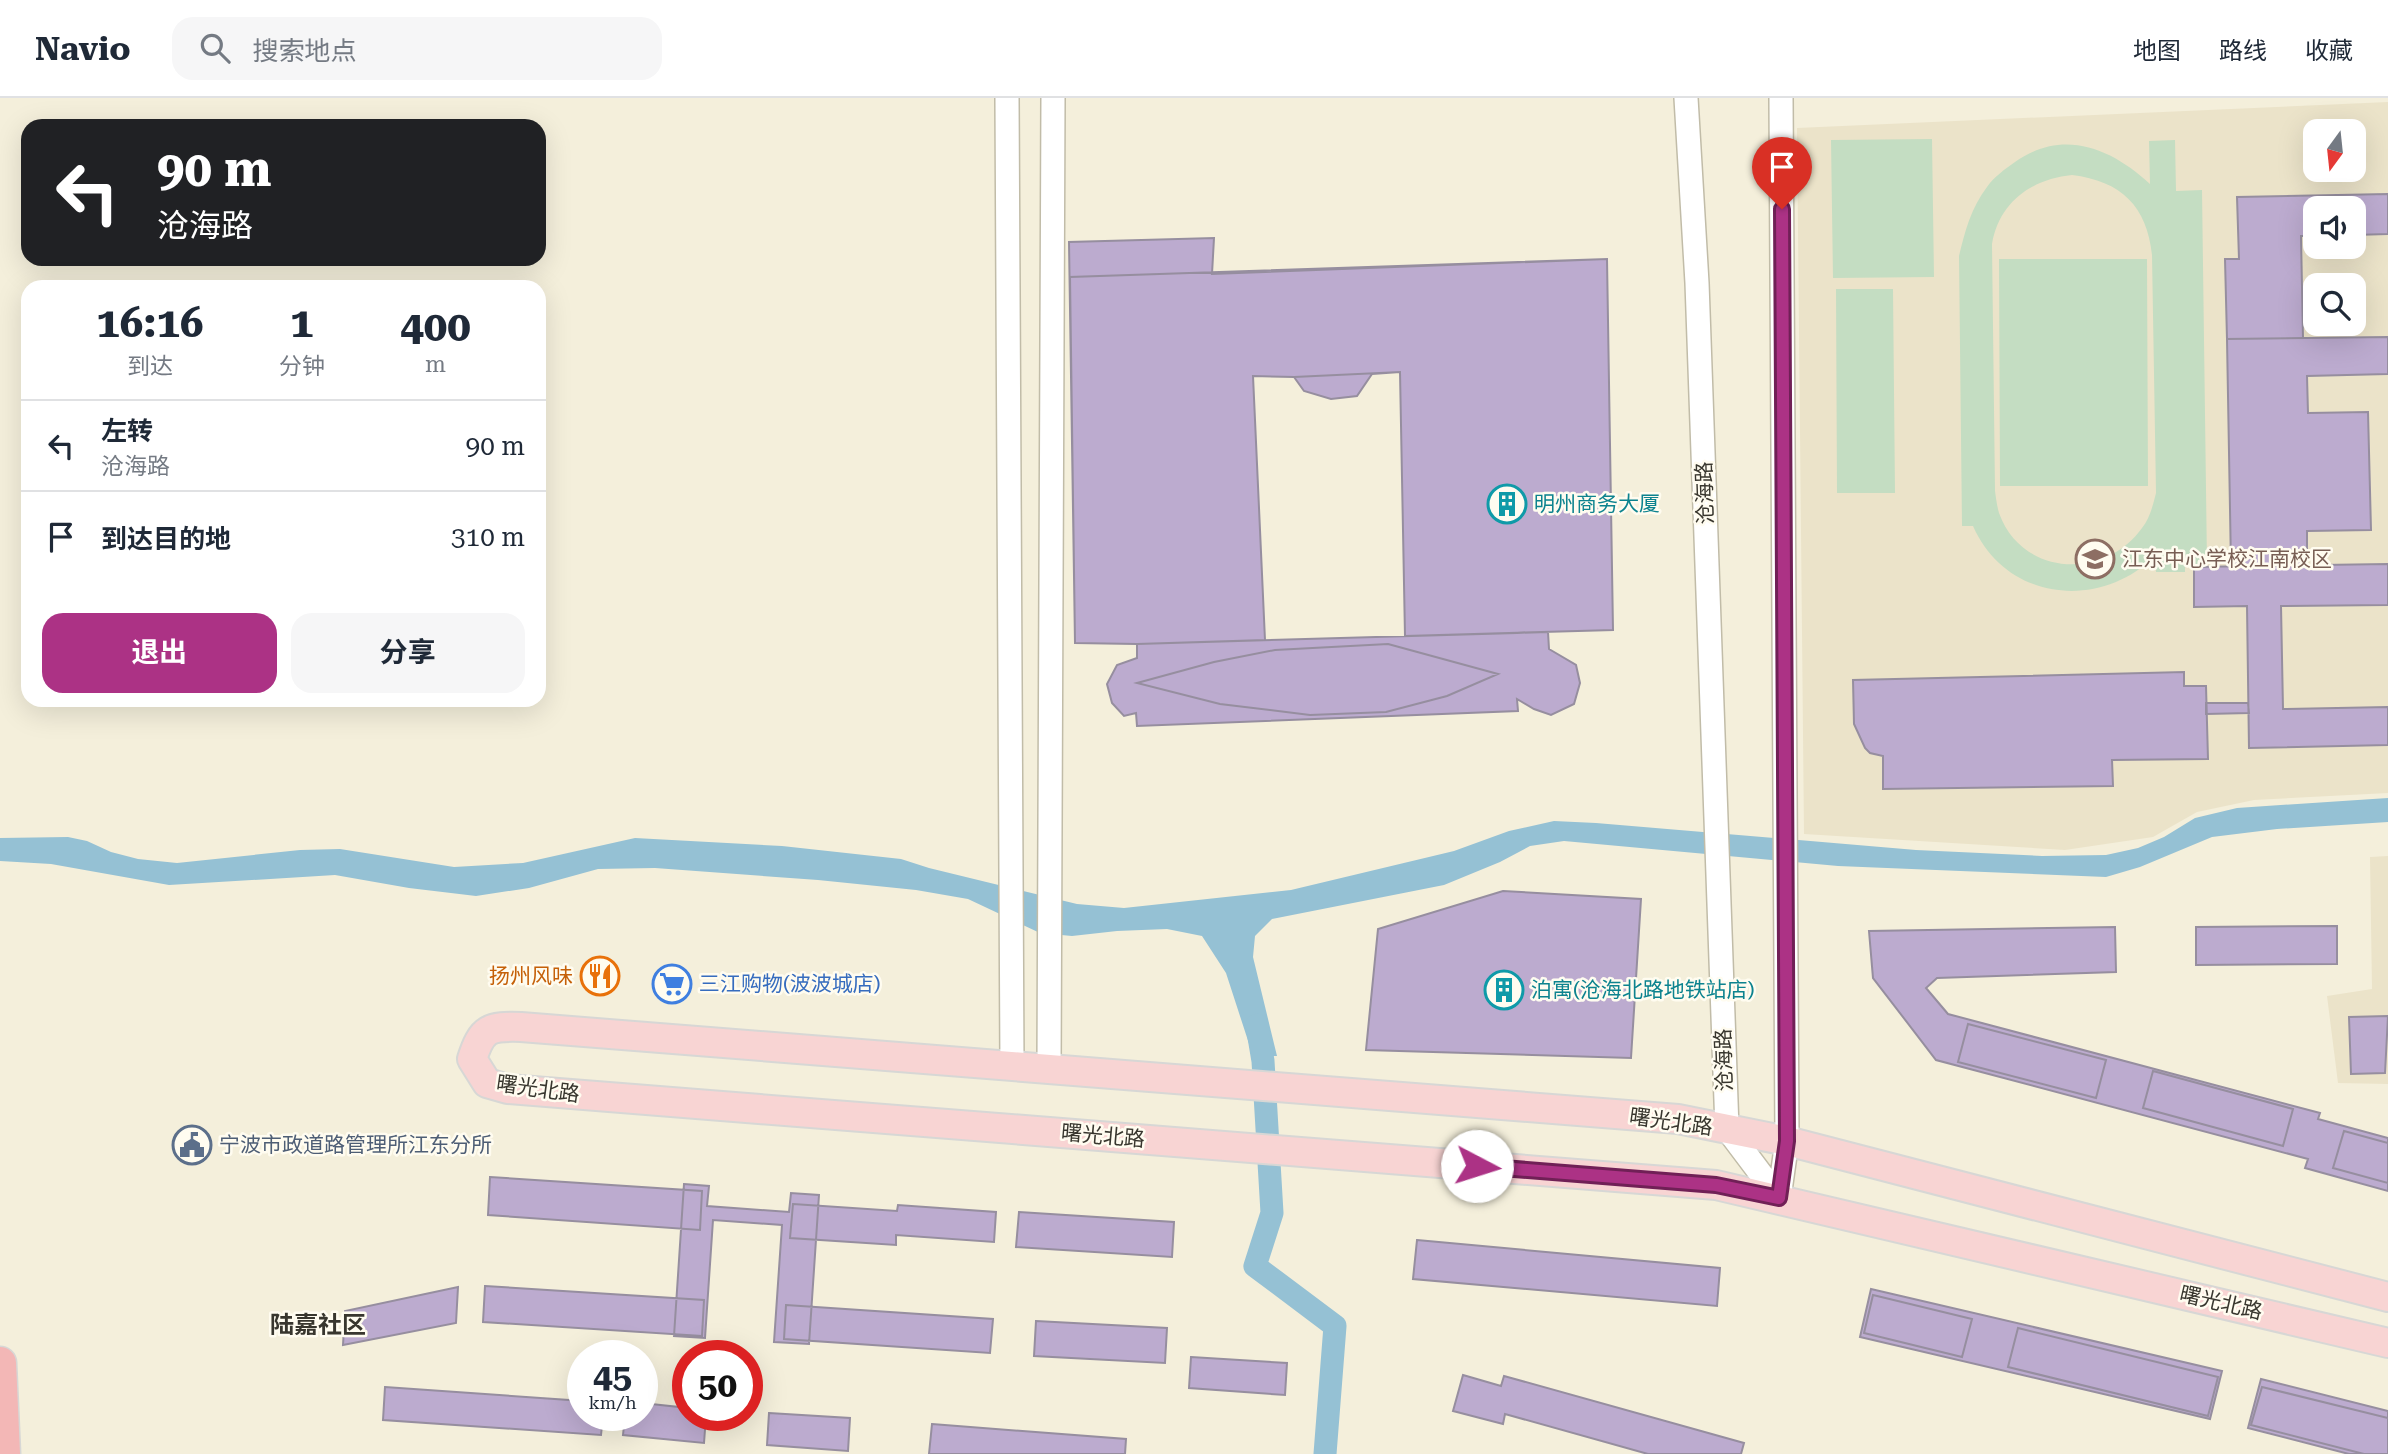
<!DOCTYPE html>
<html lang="zh">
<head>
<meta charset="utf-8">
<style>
  body { margin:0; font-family:"Roboto Serif","Noto Sans SC",serif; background:#f6f6f7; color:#1f2937; height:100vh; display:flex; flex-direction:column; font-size:26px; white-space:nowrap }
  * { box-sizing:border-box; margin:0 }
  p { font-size:23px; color:#747a83 }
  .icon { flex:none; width:38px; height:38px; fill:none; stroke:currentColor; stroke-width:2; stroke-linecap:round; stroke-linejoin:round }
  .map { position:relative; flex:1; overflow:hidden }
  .panel { position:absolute; left:21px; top:182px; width:525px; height:427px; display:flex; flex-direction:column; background:#fff; border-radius:21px; box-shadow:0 7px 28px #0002 }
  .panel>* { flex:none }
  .guide { position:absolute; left:21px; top:21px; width:525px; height:147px; border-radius:21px; box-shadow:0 7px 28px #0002; background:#202124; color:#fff; overflow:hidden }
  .needle { width:46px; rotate:195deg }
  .buttons { position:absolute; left:2303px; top:21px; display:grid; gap:14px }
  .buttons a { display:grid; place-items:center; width:63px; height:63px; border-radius:14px; background:#fff; box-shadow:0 7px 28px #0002; font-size:35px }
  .speed { position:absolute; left:567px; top:1242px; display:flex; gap:14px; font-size:35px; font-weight:700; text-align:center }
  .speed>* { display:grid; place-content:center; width:91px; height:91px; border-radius:50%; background:#fff; box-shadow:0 7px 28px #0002; line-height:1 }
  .speed small { font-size:18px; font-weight:400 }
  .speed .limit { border:10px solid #d22; background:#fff; color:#111 }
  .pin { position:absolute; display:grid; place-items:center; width:60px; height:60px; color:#fff; margin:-72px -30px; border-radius:50% 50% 50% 0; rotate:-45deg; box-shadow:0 0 7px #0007 }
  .pin .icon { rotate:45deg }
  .me { position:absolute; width:77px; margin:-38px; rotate:95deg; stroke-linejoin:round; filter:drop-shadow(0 0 5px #0008) }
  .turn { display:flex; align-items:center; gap:24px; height:147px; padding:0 21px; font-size:32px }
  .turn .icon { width:91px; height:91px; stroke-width:2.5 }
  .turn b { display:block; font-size:49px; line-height:60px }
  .eta { display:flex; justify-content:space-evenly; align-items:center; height:119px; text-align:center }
  .eta b { font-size:42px; font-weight:700; line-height:49px }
  .button { display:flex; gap:14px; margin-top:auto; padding:14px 21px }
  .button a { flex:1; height:80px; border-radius:21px; background:#ac3285; color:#fff; font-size:28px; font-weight:700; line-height:80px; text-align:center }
  .button a+a { background:#f6f6f7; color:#1f2937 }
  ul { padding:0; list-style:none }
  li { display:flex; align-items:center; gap:21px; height:91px; padding:0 21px; border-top:2px solid #e0e1e3 }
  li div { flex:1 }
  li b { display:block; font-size:26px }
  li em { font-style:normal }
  header { display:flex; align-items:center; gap:42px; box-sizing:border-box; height:98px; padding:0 35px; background:#fff; border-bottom:2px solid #e0e1e3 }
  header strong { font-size:33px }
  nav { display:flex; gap:38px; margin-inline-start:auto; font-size:24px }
  .search { width:490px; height:63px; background:#f6f6f7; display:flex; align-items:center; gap:18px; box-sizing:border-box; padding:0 24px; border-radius:21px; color:#747a83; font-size:26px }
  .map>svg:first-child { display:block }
  .built { fill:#ebe3c9; fill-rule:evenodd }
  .green { fill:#c4ddc2; fill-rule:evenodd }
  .water { fill:#95c1d4 }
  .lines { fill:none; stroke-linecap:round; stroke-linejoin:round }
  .canal { stroke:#95c1d4; stroke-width:23 }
  .building { fill:#bcabcf; stroke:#968e9f; stroke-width:2 }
  .minor-casing { stroke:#c1bca8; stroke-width:26 }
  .major-casing { stroke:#d7d7d5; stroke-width:32 }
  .highway-casing { stroke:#d7d7d5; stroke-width:35 }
  .minor { stroke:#fff; stroke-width:23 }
  .major { stroke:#f8d4d3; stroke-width:28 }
  .highway { stroke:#f3b7b6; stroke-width:32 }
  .route-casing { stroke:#702056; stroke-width:18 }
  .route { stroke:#ac3285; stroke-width:12 }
  .labels { text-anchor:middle; stroke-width:5; stroke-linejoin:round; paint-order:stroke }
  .street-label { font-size:21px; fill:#38362e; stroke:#fffcf0 }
  .culture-label { font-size:21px; fill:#0d838f; stroke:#fffcf0; text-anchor:start }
  .education-label { font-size:21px; fill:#785e54; stroke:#fffcf0; text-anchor:start }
  .food-label { font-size:21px; fill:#c56008; stroke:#fffcf0; text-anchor:end }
  .shop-label { font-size:21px; fill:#366cbe; stroke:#fffcf0; text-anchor:start }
  .service-label { font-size:21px; fill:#4e5e75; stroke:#fffcf0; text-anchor:start }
  .quarter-label { font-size:24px; font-weight:bold; fill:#38362e; stroke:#fffcf0 }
</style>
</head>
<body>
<header>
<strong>Navio</strong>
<div class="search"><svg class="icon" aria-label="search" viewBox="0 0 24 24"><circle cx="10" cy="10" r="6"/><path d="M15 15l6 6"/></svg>搜索地点</div>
<nav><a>地图</a><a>路线</a><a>收藏</a></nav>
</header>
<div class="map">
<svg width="2388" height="1356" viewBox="0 0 2388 1356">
  <rect width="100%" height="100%" fill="#f4efdb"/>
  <path class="built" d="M2388,4V695L2254,702L2197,714L2153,739L2065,752L1804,736L1797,30ZM2315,33H2354V72H2315ZM2315,110H2354V149H2315ZM2315,187H2354V226H2315Z
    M2388,758V986L2338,985L2327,898L2372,891L2370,759Z"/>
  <path class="green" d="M1932,41L1934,179L1833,180L1831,42Z
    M2175,42L2176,93L2202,92L2207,466H2185V474H2156L2155,458C2099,513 2006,503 1973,428H1962L1959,158C1965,133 1971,110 1987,89C1994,79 2005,71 2015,64C2063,30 2111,50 2150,86L2149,43ZM2072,77C2121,83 2147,108 2152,157L2156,395C2153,407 2150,420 2142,430C2105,482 2022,479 1999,415C1997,408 1996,400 1995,393L1992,146C1999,104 2032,81 2072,77Z
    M1999,161H2147L2148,388H2000Z
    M1836,191H1893L1895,395H1837Z"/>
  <path class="water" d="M2388,700V724L2277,731L2212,739L2140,769L2106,779L1838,768L1564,743L1530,748L1500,764L1444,787L1272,821L1255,838L1253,859L1277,958H1253L1226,875L1202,838L1167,831L1117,833L1072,838L1040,835L968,801L916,792L818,782L655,770L598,771L529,790L476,798L409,790L335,777L169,787L51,766L0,763V740L68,739L87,743L111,754L138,761L177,765L300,752L340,751L454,769L523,765L635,740L782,748L901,761L929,770L1077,806L1124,810L1291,792L1454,753L1509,733L1554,723L1596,725L1916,752L2042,758L2106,757L2138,750L2164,739L2195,720L2237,710Z"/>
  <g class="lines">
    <path class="canal" d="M1257,927L1263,963L1272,1115L1255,1168L1335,1228L1325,1356"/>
  </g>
  <path class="building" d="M2388,96V136L2354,137V110H2315V138H2301L2303,240L2227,241L2225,161H2239L2237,99Z
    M1214,140L1212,176L1607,161L1613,532L1405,538L1400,274L1372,276L1357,298L1331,301L1304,293L1294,279L1253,278L1265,542L1137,546L1075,545L1069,144Z
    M1607,161L1613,532L1405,538L1400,274L1294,279L1253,278L1265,542L1137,546L1075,545L1070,179Z
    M2388,239V276L2307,278L2308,315L2368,314L2371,432L2307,433V467L2231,468L2227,241Z
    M2388,466V507L2281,508L2283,611L2388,609V647L2249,650L2247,508L2194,509V469Z
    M1548,534L1549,551L1576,567L1580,585L1574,606L1551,617L1534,611L1517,601L1518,613L1137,628L1136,615L1124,618L1112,605L1107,586L1117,567L1137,560V546Z
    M1388,546L1498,576L1447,598L1386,614L1310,617L1220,606L1137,585L1214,564L1275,552Z
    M2184,574V588H2206L2208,661L2112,662L2113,688L1883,691V658L1870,655L1865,650L1854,626L1853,582Z
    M2206,605H2248L2249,615L2206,616Z
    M1503,793L1641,801L1631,960L1366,952L1378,831Z
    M2337,828V866L2196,867V829Z
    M2115,829L2116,874L1937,880L1926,890L1948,916L2320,1015L2318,1021L2388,1040V1093L2305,1070L2308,1061L1936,962L1873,880L1869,833Z
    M2388,918L2385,975L2351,976L2349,919Z
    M1968,926L2106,962L2096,1000L1958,964Z
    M2153,973L2293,1011L2283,1048L2143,1010Z
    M2344,1033L2388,1045V1085L2333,1070Z
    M490,1079L702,1093L700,1132L488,1117Z
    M684,1086L709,1088L707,1108L789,1114L791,1095L819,1097L809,1246L774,1244L782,1127L713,1122L705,1240L674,1238Z
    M793,1106L897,1113L898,1107L996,1114L994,1144L896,1137V1147L790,1140Z
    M1019,1114L1174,1124L1172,1159L1016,1149Z
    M1417,1142L1720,1170L1717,1208L1413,1181Z
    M485,1188L704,1202L702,1238L483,1224Z
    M458,1189L456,1225L343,1247L345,1213Z
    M1871,1191L2222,1273L2210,1321L1860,1239Z
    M1873,1197L1972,1221L1962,1259L1864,1235Z
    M786,1207L993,1221L990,1255L784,1241Z
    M1036,1223L1167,1230L1165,1265L1034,1258Z
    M2018,1230L2218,1279L2208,1318L2008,1269Z
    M1191,1259L1287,1265L1285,1297L1189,1290Z
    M1463,1277L1501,1288L1504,1278L1744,1345L1741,1356H1648L1505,1316L1503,1326L1453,1313Z
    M2261,1281L2388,1313V1356H2349L2248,1330Z
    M385,1289L583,1303V1318H603L601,1337L383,1322Z
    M2262,1289L2388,1320V1356H2364L2251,1327Z
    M642,1305L688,1310V1318H706L704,1345L623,1337L625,1318H642Z
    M769,1315L850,1320L848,1353L767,1347Z
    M932,1326L1126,1341L1125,1356H929Z"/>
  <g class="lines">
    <defs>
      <path id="minor" d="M1007,0L1012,968
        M1686,0L1697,185L1727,1031L1779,1100
        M1049,971L1053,0
        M1779,1100L1787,1043L1781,0"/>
      <path id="major" d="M2388,1199L1787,1043L1678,1021L521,929C489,928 482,930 472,961L487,985L508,991L1716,1087L2388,1245"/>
      <path id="highway" d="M0,1265L4,1356"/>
    </defs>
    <use href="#minor" class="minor-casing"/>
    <use href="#major" class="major-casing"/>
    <use href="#highway" class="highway-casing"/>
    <use href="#minor" class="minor"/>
    <use href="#major" class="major"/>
    <use href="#highway" class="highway"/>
  </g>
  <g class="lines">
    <defs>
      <path id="route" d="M1477,1068L1716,1087L1779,1100L1787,1043L1782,111"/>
    </defs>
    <use href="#route" class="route-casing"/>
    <use href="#route" class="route"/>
  </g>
  <defs>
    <symbol id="building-ring" viewBox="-11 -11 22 22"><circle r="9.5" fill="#fffcf0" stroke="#0f9aa8" stroke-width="1.5"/><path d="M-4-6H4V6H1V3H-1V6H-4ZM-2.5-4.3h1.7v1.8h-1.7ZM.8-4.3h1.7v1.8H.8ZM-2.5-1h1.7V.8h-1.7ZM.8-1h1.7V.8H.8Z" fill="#0f9aa8"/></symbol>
    <symbol id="school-ring" viewBox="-11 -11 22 22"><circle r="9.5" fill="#fffcf0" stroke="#8d6e63" stroke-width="1.5"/><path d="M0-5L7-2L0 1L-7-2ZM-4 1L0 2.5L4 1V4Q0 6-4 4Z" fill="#8d6e63"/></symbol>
    <symbol id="restaurant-ring" viewBox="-11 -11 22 22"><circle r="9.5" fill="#fffcf0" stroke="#e8710a" stroke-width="1.5"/><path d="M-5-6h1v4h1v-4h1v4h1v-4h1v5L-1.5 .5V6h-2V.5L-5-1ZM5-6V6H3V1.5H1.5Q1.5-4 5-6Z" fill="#e8710a"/></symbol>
    <symbol id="supermarket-ring" viewBox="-11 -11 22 22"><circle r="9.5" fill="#fffcf0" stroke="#3f7fe0" stroke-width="1.5"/><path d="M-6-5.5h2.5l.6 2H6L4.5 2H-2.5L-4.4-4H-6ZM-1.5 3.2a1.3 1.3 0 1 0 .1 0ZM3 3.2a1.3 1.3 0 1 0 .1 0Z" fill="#3f7fe0"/></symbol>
    <symbol id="civic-ring" viewBox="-11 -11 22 22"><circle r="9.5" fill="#fffcf0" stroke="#5c6f8a" stroke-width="1.5"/><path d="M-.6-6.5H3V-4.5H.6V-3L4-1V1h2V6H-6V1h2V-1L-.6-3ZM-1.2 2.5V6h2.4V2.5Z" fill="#5c6f8a"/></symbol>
  </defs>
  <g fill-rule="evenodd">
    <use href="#building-ring" x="1485" y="384" width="44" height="44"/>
    <use href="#school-ring" x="2073" y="439" width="44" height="44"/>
    <use href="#restaurant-ring" x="578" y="856" width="44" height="44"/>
    <use href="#supermarket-ring" x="650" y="864" width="44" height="44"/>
    <use href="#building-ring" x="1482" y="870" width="44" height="44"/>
    <use href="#civic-ring" x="170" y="1025" width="44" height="44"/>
  </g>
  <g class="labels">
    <g class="street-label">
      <text transform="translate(1705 395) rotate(-92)" y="7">沧海路</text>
      <text transform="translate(1724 962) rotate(-92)" y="7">沧海路</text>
      <text transform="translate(538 991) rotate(8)" y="7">曙光北路</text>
      <text transform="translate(1671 1024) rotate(8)" y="7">曙光北路</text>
      <text transform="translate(1103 1038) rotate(5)" y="7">曙光北路</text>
      <text transform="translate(2221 1205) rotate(13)" y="7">曙光北路</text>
    </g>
    <g class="culture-label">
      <text x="1534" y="413">明州商务大厦</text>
      <text x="1531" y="899">泊寓(沧海北路地铁站店)</text>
    </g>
    <g class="education-label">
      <text x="2122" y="468">江东中心学校江南校区</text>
    </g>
    <g class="food-label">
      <text x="573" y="885">扬州风味</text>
    </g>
    <g class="shop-label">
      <text x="699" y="893">三江购物(波波城店)</text>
    </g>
    <g class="service-label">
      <text x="219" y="1054">宁波市政道路管理所江东分所</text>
    </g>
    <g class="quarter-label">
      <text x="318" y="1235">陆嘉社区</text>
    </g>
  </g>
</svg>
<div class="buttons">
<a><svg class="needle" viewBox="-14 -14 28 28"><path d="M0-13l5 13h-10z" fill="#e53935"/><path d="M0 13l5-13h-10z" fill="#747a83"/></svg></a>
<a><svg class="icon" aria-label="sound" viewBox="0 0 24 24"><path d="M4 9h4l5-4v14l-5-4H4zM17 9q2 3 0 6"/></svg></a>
<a><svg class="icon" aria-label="search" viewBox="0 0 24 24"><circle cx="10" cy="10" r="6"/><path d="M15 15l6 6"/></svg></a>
</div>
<div class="speed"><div>45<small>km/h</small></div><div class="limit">50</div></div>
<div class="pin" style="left:1782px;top:111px;background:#d93025"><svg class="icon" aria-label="arrive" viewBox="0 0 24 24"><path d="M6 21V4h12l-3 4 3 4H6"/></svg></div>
<svg class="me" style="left:1477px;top:1068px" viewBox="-20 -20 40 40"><circle r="19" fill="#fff"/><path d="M0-13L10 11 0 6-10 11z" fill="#ac3285"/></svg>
<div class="guide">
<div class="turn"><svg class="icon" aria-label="left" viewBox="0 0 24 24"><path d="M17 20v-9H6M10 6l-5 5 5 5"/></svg><div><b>90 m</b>沧海路</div></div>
</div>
<section class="panel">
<div class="eta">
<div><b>16:16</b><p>到达</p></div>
<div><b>1</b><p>分钟</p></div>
<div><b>400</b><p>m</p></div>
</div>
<ul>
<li><svg class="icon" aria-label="left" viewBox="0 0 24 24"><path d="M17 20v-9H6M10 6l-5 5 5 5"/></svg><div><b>左转</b><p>沧海路</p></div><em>90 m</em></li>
<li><svg class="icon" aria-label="arrive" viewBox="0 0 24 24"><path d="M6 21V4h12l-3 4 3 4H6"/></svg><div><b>到达目的地</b></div><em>310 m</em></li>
</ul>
<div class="button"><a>退出</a><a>分享</a></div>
</section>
</div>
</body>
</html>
